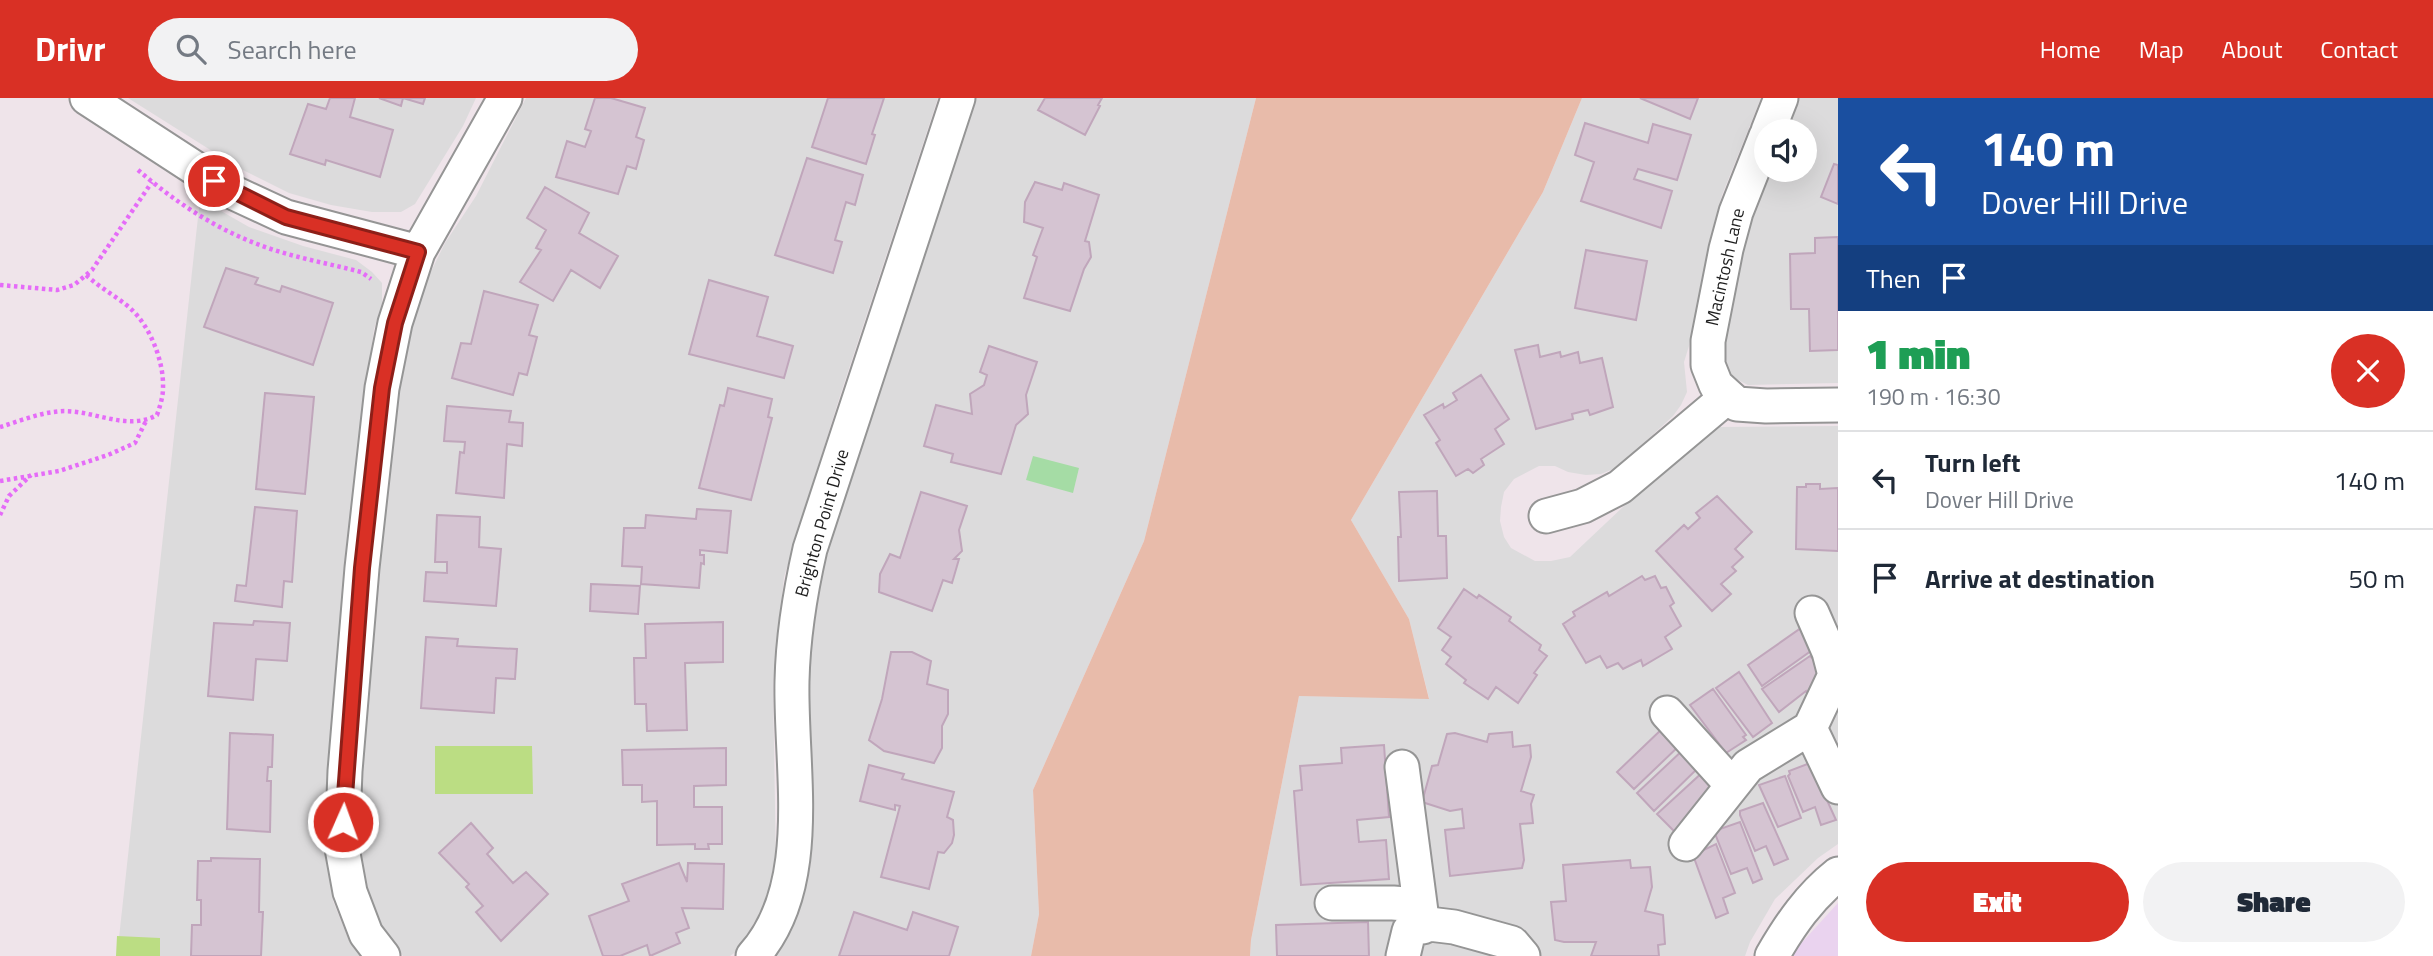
<!DOCTYPE html>
<html lang="en">
<head>
<meta charset="utf-8">
<style>
  body { margin:0; font-family:"Titillium Web",sans-serif; background:#f2f2f3; color:#1f2937; height:100vh; display:flex; flex-direction:column; font-size:26px; white-space:nowrap }
  * { box-sizing:border-box; margin:0 }
  p { font-size:23px; color:#747a83 }
  .icon { flex:none; width:38px; height:38px; fill:none; stroke:currentColor; stroke-width:2; stroke-linecap:round; stroke-linejoin:round }
  .map { position:relative; flex:1; overflow:hidden }
  .drawer { display:flex; flex-direction:column; background:#fff; width:595px }
  .drawer>* { flex:none }
  .guide { background:#1a4fa0; color:#fff; overflow:hidden }
  .tools { position:absolute; left:1754px; top:21px; display:grid; gap:14px }
  .tools a { display:grid; place-items:center; width:63px; height:63px; border-radius:50%; background:#fff; box-shadow:0 7px 28px #0002; font-size:35px }
  .pin { position:absolute; display:grid; place-items:center; width:60px; height:60px; color:#fff; margin:-30px; border:4px solid #fff; border-radius:50%; box-shadow:0 2px 7px #0007 }
  .me { position:absolute; width:77px; margin:-38px; rotate:2deg; stroke-linejoin:round; filter:drop-shadow(0 0 5px #0008) }
  .turn { display:flex; align-items:center; gap:24px; height:147px; padding:0 28px; font-size:32px }
  .turn .icon { width:91px; height:91px; stroke-width:2.5 }
  .turn b { display:block; font-size:49px; line-height:60px }
  .then { display:flex; align-items:center; height:66px; padding:0 28px; background:#0003; gap:14px; font-size:26px }
  .round { display:grid; place-items:center; flex:none; width:74px; height:74px; border-radius:37px; background:#f2f2f3 }
  .headline { display:flex; align-items:center; justify-content:space-between; height:119px; padding:0 28px }
  h1 { font-size:42px; font-weight:800; line-height:52px; color:#1e9e55 }
  .button { display:flex; gap:14px; margin-top:auto; padding:14px 28px }
  .button a { flex:1; height:80px; border-radius:42px; background:#d93025; color:#fff; font-size:28px; font-weight:800; line-height:80px; text-align:center }
  .button a+a { background:#f2f2f3; color:#1f2937 }
  ul { padding:0; list-style:none }
  li { display:flex; align-items:center; gap:21px; height:98px; padding:0 28px; border-top:2px solid #e0e1e3 }
  li div { flex:1 }
  li b { display:block; font-size:26px }
  li em { font-style:normal }
  header { display:flex; align-items:center; gap:42px; box-sizing:border-box; height:98px; padding:0 35px; background:#d93025; color:#fff }
  header strong { font-size:33px }
  nav { display:flex; gap:38px; margin-inline-start:auto; font-size:24px }
  .search { width:490px; height:63px; background:#f2f2f3; display:flex; align-items:center; gap:18px; box-sizing:border-box; padding:0 24px; border-radius:38px; color:#747a83; font-size:26px }
  main { display:flex; flex:1; min-height:0 }
  .map>svg:first-child { display:block }
  .residential { fill:#dcdbdc }
  .commercial { fill:#ead3ef }
  .grass { fill:#e8bbaa }
  .pitch { fill:#bbdd83 }
  .water { fill:#a5dca5 }
  .building { fill:#d5c4d2; stroke:#c0a6bb; stroke-width:2 }
  .lines { fill:none; stroke-linecap:round; stroke-linejoin:round }
  .minor-casing { stroke:#959595; stroke-width:37 }
  .path { stroke:#e56cf8; stroke-width:4.5; stroke-dasharray:3.5 3.5; stroke-linecap:butt }
  .minor { stroke:#fff; stroke-width:33 }
  .route-casing { stroke:#8d1f18; stroke-width:18 }
  .route { stroke:#d93025; stroke-width:12 }
  .labels { text-anchor:middle; stroke-width:5; stroke-linejoin:round; paint-order:stroke }
  .street-label { font-size:18px; fill:#1e1e1e; stroke:#fff }
</style>
</head>
<body>
<header>
<strong>Drivr</strong>
<div class="search"><svg class="icon" aria-label="search" viewBox="0 0 24 24"><circle cx="10" cy="10" r="6"/><path d="M15 15l6 6"/></svg>Search here</div>
<nav><a>Home</a><a>Map</a><a>About</a><a>Contact</a></nav>
</header>
<main>
<div class="map">
<svg width="1838" height="858" viewBox="0 0 1838 858">
  <rect width="100%" height="100%" fill="#efe4ea"/>
  <path class="residential" d="M128,0H476L463,28L415,106L401,114H372L331,107L289,95L239,70Z
    M526,0H938L839,301L784,479L773,586L776,769L761,813L737,853L730,858H403L370,811L360,775V723L367,575L397,294L418,200L445,145L476,98Z
    M973,0H1256L1144,443L1033,692L1039,816L1031,858H774L796,813L811,765L808,583L812,525L830,436Z
    M1582,0H1761L1722,97L1709,145L1689,248L1684,264L1687,294L1681,307L1673,318L1618,369L1601,376L1586,377L1568,374L1555,368H1539L1514,381L1504,394L1501,409L1500,423L1504,439L1511,450L1535,463H1551L1570,459L1696,340L1720,329L1838,328V746L1818,760L1775,801L1750,844L1745,858H1250L1251,842L1299,598L1429,600L1409,521L1351,422L1543,94Z
    M1797,0H1838V285L1748,287L1734,280L1724,267L1722,248L1738,157L1768,72H1804V33H1784Z
    M200,101L249,129L303,148L356,162L372,174L382,185V205L374,231L369,268L343,493L326,715L333,803L350,845L361,858H117Z"/>
  <path class="commercial" d="M1838,805V858H1793L1797,850Z"/>
  <path class="grass" d="M1256,0H1582L1543,94L1351,422L1409,521L1429,601L1299,598L1251,842L1250,858H1031L1039,816L1033,692L1144,443Z"/>
  <path class="pitch" d="M435,648H532L533,696H435Z
    M117,838L160,840V858H116Z"/>
  <path class="water" d="M1033,358L1079,370L1073,395L1026,382Z"/>
  <path class="building" d="M330,0H355L350,19L393,32L380,79L326,62L325,67L290,56L308,6L326,11Z
    M379,0H425L423,6L403,0L401,8Z
    M595,0H611L645,10L636,39L644,42L636,71L627,68L618,96L556,79L567,43L585,49L591,33L585,31Z
    M828,0H884L872,36L875,37L866,66L812,49Z
    M1045,0H1102L1098,7L1100,8L1085,37L1038,12Z
    M1640,0H1698L1690,21Z
    M1585,25L1648,45L1653,26L1691,37L1677,82L1638,71L1634,81L1672,93L1661,130L1581,103L1594,64L1575,57Z
    M807,60L863,77L855,107L846,104L835,142L842,144L833,175L775,157Z
    M1834,66L1838,67V106L1821,99Z
    M1035,84L1062,92L1064,85L1099,97L1085,143L1089,144L1091,159L1084,171L1070,213L1024,200L1037,159L1033,157L1043,130L1024,124L1025,104Z
    M545,89L589,115L579,135L618,158L600,190L571,172L553,203L520,184L541,152L536,150L546,132L527,120Z
    M1838,139V252L1810,253L1809,211H1791L1790,156L1815,155V140Z
    M1586,152L1647,163L1636,222L1575,210Z
    M226,170L258,180L255,186L280,194L282,188L333,205L313,267L204,229Z
    M709,182L768,199L757,238L793,248L784,280L689,256Z
    M484,193L538,207L529,237L537,239L527,277L519,275L513,297L452,280L461,245L471,246Z
    M1538,247L1540,259L1560,254L1561,259L1578,254L1580,265L1602,260L1613,309L1590,317L1588,312L1572,316L1573,321L1536,331L1515,252Z
    M989,248L1037,264L1026,297L1028,316L1016,327L1001,376L951,364L953,356L924,348L936,307L972,316L970,296L984,287L987,277L980,274Z
    M1481,277L1509,321L1495,331L1504,346L1481,361L1484,367L1473,375L1468,371L1456,378L1436,345L1440,342L1424,317L1443,306L1444,310L1457,302L1453,295Z
    M728,290L772,301L768,319L772,320L751,402L699,390L720,307L724,308Z
    M265,295L314,299L305,396L256,391Z
    M447,308L511,313L509,324L523,325L522,348L507,346L504,400L456,395L460,354L464,355L465,344L444,343Z
    M1806,386H1820V391L1838,390V453L1796,451L1797,389H1806Z
    M1437,393L1438,438H1446L1447,480L1399,483L1398,439H1401L1399,394Z
    M921,394L967,408L959,432L962,453L954,461H959L952,485L943,482L932,513L879,494L880,476L890,456L900,460Z
    M1717,398L1752,434L1735,451L1743,459L1732,469L1736,473L1721,486L1731,496L1712,513L1656,453L1684,427L1688,431L1700,420L1696,415Z
    M255,409L297,413L292,484L284,483L282,509L235,503L237,487L246,488Z
    M697,411L731,413L727,455L700,452V457H704V466L701,465L699,490L641,486L642,469L622,468L624,430H645L646,417L696,421Z
    M437,417L480,419L479,449L501,451L496,508L424,503L426,474L447,475V464H435Z
    M1642,478L1645,482L1655,478L1661,490L1666,489L1674,505L1670,508L1681,528L1665,539L1672,551L1643,568L1641,562L1623,571L1618,565L1607,570L1600,558L1586,565L1563,526L1575,518L1573,514L1607,494L1609,498Z
    M591,486L640,488L638,516L590,513Z
    M1464,491L1477,500L1479,497L1511,519L1509,523L1541,547L1539,552L1547,558L1534,575L1537,577L1518,605L1496,589L1488,601L1464,585L1466,582L1446,566L1451,559L1442,552L1451,539L1438,530Z
    M254,523L290,525L287,563L256,561L253,602L208,598L214,525L253,527Z
    M723,524V564L685,565L687,632L647,633L646,606H635L634,560H646L645,526Z
    M1801,530L1815,550L1762,588L1748,567Z
    M426,539L458,541L457,548L517,551L515,581L496,580L494,615L421,610Z
    M891,554H912L931,563L927,586L948,592V616L942,628V650L934,665L884,653L869,642L882,601Z
    M1810,558L1812,560L1815,558L1824,583L1807,595L1806,593L1779,614L1762,591Z
    M1739,574L1772,625L1753,639L1716,590Z
    M1713,591L1746,637L1743,639L1746,642L1726,655L1690,607Z
    M1664,629L1680,647L1634,691L1617,674Z
    M1512,634L1513,649L1530,647L1531,659L1521,693L1534,697L1531,706L1533,725L1520,726L1524,762L1522,770L1450,778L1445,732L1464,730L1462,711L1450,713L1422,704L1432,668L1438,667L1447,636L1455,635L1487,644L1489,636Z
    M230,635L273,637L272,669H268L267,683H271L270,734L227,731Z
    M1384,647L1389,719L1357,722L1359,744L1386,742L1389,781L1301,787L1294,693L1302,692L1300,668L1342,665L1341,650Z
    M726,650V687L694,688V709H722V746H708L709,751H695V746L657,747V703L642,704V687H623L622,652Z
    M1684,651L1700,668L1654,713L1637,695Z
    M1810,665L1836,722L1821,727L1815,709L1803,714L1788,678L1790,676L1789,673Z
    M869,667L904,676L902,681L954,694L947,719L953,722L954,737L952,745L944,755L938,754L929,791L881,779L900,708L895,707V712L860,703Z
    M1704,673L1721,690L1675,734L1657,716Z
    M1785,678L1801,720L1778,729L1759,687Z
    M1763,705L1788,761L1774,767L1766,748L1755,753L1740,717V713Z
    M1740,724L1762,781L1753,785L1747,770L1731,776L1714,733Z
    M471,725L493,750L487,756L513,785L526,774L548,796L501,843L476,814L483,808L466,789L469,786L439,755Z
    M1716,746L1735,795L1723,800L1728,815L1716,820L1693,757Z
    M211,760L260,761L259,814H263L261,858H191L192,827H201V802H197L198,763H211Z
    M1630,762L1631,770L1650,769L1652,789L1645,813L1663,817L1665,846L1658,847L1659,858H1591L1596,844H1564L1555,842L1551,804L1566,803L1563,767Z
    M679,765L687,784L688,765L724,766L723,811L682,810L689,830L676,835L680,845L650,858L647,847L620,858H603L589,818L629,803L622,786Z
    M854,814L907,832L913,814L958,829L949,858H839Z
    M1368,824L1369,858H1277L1276,827Z"/>
  <g class="lines">
    <defs>
      <path id="minor" d="M87,0L230,93L286,119L418,154
        M1768,33L1781,0
        M1766,38L1736,114L1726,151L1708,243V267L1716,287L1737,306L1766,308L1838,307
        M1546,418L1583,408L1620,389L1727,299
        M1667,615L1732,687
        M1810,630L1835,577L1829,554L1812,515
        M1402,669L1423,829
        M1686,746L1748,668L1810,630L1838,689
        M1332,805H1393L1419,807
        M383,858L366,836L350,794L342,750L345,673L362,470L382,290L395,225L418,154L505,0
        M753,858C816,788 790,671 792,583C793,538 800,495 810,451L958,0
        M1403,858L1409,833L1429,826L1454,829L1512,845L1523,858
        M1772,858C1790,827 1809,799 1838,776"/>
    </defs>
    <use href="#minor" class="minor-casing"/>
    <path class="path" d="M138,72C173,102 212,129 257,146C290,159 327,165 361,174L371,181
      M0,187L57,192L74,187L92,172L152,84
      M0,329C17,324 36,316 54,314C88,308 125,335 157,317C160,308 163,299 163,290C164,263 150,228 130,210C116,198 100,190 86,177
      M0,383L59,373L108,357L135,345L146,323
      M0,417L9,398L31,377"/>
    <use href="#minor" class="minor"/>
  </g>
  <g class="lines">
    <defs>
      <path id="route" d="M214,83L286,119L418,154L395,225L382,290L362,470L343,724"/>
    </defs>
    <use href="#route" class="route-casing"/>
    <use href="#route" class="route"/>
  </g>
  <g class="labels">
    <g class="street-label">
      <text transform="translate(1725 169) rotate(-77)" y="6">Macintosh Lane</text>
      <text transform="translate(822 425) rotate(-74)" y="6">Brighton Point Drive</text>
    </g>
  </g>
</svg>
<div class="tools">
<a><svg class="icon" aria-label="sound" viewBox="0 0 24 24"><path d="M4 9h4l5-4v14l-5-4H4zM17 9q2 3 0 6"/></svg></a>
</div>
<div class="pin" style="left:214px;top:83px;background:#d93025"><svg class="icon" aria-label="arrive" viewBox="0 0 24 24"><path d="M6 21V4h12l-3 4 3 4H6"/></svg></div>
<svg class="me" style="left:343px;top:724px" viewBox="-20 -20 40 40"><circle r="17" fill="#d93025" stroke="#fff" stroke-width="3"/><path d="M0-11L8 9 0 5-8 9z" fill="#fff"/></svg>
</div>
<section class="drawer">
<div class="guide">
<div class="turn"><svg class="icon" aria-label="left" viewBox="0 0 24 24"><path d="M17 20v-9H6M10 6l-5 5 5 5"/></svg><div><b>140 m</b>Dover Hill Drive</div></div>
<div class="then">Then<svg class="icon" aria-label="arrive" viewBox="0 0 24 24"><path d="M6 21V4h12l-3 4 3 4H6"/></svg></div>
</div>
<div class="headline"><div><h1>1 min</h1><p>190 m · 16:30</p></div><a class="round" style="background:#d93025;color:#fff"><svg class="icon" aria-label="close" viewBox="0 0 24 24"><path d="M6 6l12 12M18 6L6 18"/></svg></a></div>
<ul>
<li><svg class="icon" aria-label="left" viewBox="0 0 24 24"><path d="M17 20v-9H6M10 6l-5 5 5 5"/></svg><div><b>Turn left</b><p>Dover Hill Drive</p></div><em>140 m</em></li>
<li><svg class="icon" aria-label="arrive" viewBox="0 0 24 24"><path d="M6 21V4h12l-3 4 3 4H6"/></svg><div><b>Arrive at destination</b></div><em>50 m</em></li>
</ul>
<div class="button"><a>Exit</a><a>Share</a></div>
</section>
</main>
</body>
</html>
